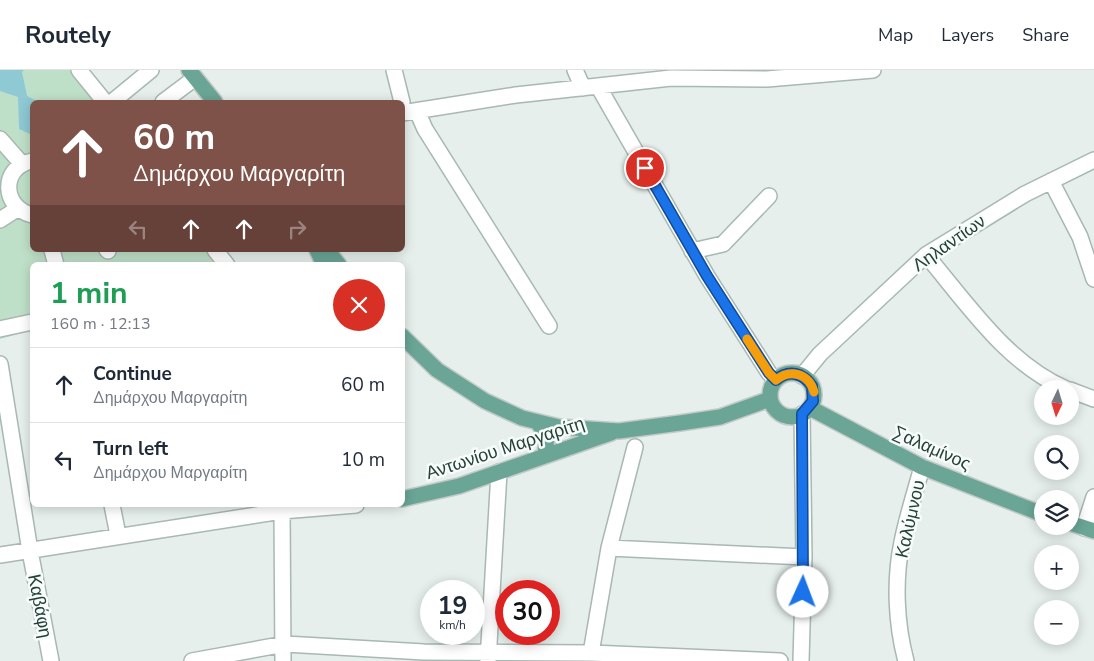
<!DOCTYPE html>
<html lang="en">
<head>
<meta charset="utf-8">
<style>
  body { margin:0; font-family:"Nunito Sans",sans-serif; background:#f2f2f3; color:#1f2937; height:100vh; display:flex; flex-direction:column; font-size:19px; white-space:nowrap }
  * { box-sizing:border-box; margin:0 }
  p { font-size:16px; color:#747a83 }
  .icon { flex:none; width:28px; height:28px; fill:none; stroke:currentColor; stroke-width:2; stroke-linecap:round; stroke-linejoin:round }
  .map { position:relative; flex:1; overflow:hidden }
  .side { position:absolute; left:30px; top:192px; width:375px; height:245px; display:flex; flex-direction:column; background:#fff; border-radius:8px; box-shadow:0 2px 12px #0003 }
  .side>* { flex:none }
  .guide { position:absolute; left:30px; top:30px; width:375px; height:152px; border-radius:8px; box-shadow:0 2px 12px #0003; background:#7f5249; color:#fff; overflow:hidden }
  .needle { width:32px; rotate:184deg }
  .fabs { position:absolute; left:1034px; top:310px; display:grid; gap:10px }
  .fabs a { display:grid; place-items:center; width:45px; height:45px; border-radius:50%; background:#fff; box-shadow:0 2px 12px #0003; font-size:25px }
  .speed { position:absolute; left:420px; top:510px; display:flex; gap:10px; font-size:25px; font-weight:700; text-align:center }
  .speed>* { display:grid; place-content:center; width:65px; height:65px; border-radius:50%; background:#fff; box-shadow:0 2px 12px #0003; line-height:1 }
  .speed small { font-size:12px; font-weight:400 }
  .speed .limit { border:8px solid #d22; background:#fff; color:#111 }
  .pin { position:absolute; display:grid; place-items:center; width:42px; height:42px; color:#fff; margin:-21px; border:2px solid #fff; border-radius:50%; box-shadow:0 1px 5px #0007 }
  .me { position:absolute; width:55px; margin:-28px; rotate:2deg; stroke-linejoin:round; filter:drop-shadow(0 0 4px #0008) }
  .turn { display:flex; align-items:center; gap:18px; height:105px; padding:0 20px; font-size:22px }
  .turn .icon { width:65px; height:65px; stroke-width:2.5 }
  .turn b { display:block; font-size:35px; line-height:42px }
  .lanes { display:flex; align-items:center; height:48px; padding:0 20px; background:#0003; justify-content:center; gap:25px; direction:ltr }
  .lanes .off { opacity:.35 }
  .round { display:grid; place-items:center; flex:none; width:52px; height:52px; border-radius:26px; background:#f2f2f3 }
  .summary { display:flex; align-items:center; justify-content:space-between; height:85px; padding:0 20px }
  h1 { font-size:30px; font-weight:700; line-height:38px; color:#1e9e55 }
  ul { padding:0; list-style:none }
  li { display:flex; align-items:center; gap:15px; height:75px; padding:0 20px; border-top:1px solid #e0e1e3 }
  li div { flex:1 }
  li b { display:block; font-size:19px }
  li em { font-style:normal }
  header { display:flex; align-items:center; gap:30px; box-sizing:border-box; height:70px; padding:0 25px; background:#fff; border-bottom:1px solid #e0e1e3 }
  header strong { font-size:24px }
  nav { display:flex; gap:28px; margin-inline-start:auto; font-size:18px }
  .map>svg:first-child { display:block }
  .green { fill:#bfe0c8 }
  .water { fill:#8ec9d4 }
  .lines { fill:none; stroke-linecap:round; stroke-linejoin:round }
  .minor-casing { stroke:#a8b8b2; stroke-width:18 }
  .major-casing { stroke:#c2cac8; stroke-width:18 }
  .minor { stroke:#fff; stroke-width:15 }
  .major { stroke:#6aa596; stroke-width:15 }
  .route-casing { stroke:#114b97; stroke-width:12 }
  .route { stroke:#1a73e8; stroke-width:9 }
  .slow { stroke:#f59e0b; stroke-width:9 }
  .labels { text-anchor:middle; stroke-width:5; stroke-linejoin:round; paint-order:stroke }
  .street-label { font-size:18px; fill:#24423a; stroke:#f7fbf9 }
</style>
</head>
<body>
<header>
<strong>Routely</strong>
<nav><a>Map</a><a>Layers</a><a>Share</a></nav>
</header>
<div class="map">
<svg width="1094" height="591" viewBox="0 0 1094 591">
  <rect width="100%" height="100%" fill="#e6efeb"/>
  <path class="green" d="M0,0H79L105,32H32V180H215L227,195H32V260L0,269Z"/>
  <path class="water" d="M0,0H24L22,2L27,26L39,32H32V65L19,59L18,27L0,21Z"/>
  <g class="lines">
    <defs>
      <path id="minor" d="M79,0L105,32
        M394,0L402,32
        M575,0L583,18
        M598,16L707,206L769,303L776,310
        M112,32L151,0
        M163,32L195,8
        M417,41L425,59L549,256
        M402,43L516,25L671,8L767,9L873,0
        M0,69L22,94
        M32,91C0,97 2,138 32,145
        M1051,111L1080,167L1094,209
        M0,150L17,139
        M52,180L56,195
        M107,180L108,181
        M215,180L227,195
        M692,181L723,174L769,126
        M926,185C967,233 1006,293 1066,319
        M0,259L32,252
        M0,294L30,481L51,591
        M802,306L820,284L926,185L1025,124L1094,90
        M1070,320L1094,329
        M112,435L118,465
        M282,441L283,591
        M1084,458L1094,427
        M609,478L804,487
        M0,485L282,441L356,435
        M591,583L609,478L635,377
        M192,591L285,574L424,582L591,583L780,591
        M488,591L499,402
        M801,591L804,487L802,344
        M906,591C896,554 894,510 902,472C907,447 915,422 922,397"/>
      <path id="major" d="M189,0L215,32
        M317,180L324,195
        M327,180L339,195
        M402,266L437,300L485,331L522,348L559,357L619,361L680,353L720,347L770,329
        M770 325a22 22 0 1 1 44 0a22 22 0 1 1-44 0Z
        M810,338L922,397L1042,444
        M538,353L547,366L545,384
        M402,429L459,416L611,363
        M1070,453L1094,461"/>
    </defs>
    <use href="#minor" class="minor-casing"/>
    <use href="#major" class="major-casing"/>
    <use href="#minor" class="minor"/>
    <use href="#major" class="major"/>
  </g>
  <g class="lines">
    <defs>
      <path id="route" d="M645,98L707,206L769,303L776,310C789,299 803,303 812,316L813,331L802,344L803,522"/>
    </defs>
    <use href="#route" class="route-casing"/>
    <use href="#route" class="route"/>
    <path class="slow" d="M747,269L769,303L776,310C791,298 809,304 814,322"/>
  </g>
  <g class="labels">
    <g class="street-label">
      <text transform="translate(949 173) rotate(-35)" y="6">Ληλαντίων</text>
      <text transform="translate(505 378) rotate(-18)" y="6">Αντωνίου Μαργαρίτη</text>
      <text transform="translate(932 378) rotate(24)" y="6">Σαλαμίνος</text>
      <text transform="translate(910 449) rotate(-77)" y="6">Καλύμνου</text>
      <text transform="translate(40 536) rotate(79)" y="6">Καβάφη</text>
    </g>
  </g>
</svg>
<div class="fabs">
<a><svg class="needle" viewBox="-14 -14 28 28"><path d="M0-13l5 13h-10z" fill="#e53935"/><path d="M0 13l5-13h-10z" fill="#747a83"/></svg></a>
<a><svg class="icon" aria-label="search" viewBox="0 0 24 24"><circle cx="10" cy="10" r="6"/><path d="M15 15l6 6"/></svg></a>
<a><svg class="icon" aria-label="layers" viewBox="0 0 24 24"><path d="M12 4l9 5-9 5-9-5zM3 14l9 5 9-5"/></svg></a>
<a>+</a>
<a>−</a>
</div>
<div class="speed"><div>19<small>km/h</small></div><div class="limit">30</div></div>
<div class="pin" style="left:645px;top:98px;background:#d93025"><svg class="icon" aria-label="arrive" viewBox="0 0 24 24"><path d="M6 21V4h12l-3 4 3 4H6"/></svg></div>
<svg class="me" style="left:803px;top:522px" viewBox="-20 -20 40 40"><circle r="19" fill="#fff"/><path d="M0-13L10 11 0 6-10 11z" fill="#1a73e8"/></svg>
<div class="guide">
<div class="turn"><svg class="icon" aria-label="ahead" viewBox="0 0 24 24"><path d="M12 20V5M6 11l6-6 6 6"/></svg><div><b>60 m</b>Δημάρχου Μαργαρίτη</div></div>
<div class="lanes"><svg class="icon off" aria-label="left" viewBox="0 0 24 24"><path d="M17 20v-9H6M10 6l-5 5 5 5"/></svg><svg class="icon" aria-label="ahead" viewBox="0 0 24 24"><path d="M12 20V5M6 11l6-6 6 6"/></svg><svg class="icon" aria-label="ahead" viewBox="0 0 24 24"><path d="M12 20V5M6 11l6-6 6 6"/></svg><svg class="icon off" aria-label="right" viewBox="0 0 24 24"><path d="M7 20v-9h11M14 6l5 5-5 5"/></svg></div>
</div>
<section class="side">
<div class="summary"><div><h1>1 min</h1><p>160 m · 12:13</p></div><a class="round" style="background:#d93025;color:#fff"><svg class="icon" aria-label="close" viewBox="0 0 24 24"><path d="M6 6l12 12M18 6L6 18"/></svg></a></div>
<ul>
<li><svg class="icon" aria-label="ahead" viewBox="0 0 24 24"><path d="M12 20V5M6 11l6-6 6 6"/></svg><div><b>Continue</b><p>Δημάρχου Μαργαρίτη</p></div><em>60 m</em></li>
<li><svg class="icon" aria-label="left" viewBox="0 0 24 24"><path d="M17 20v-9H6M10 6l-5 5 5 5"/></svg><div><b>Turn left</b><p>Δημάρχου Μαργαρίτη</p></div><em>10 m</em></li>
</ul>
</section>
</div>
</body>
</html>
